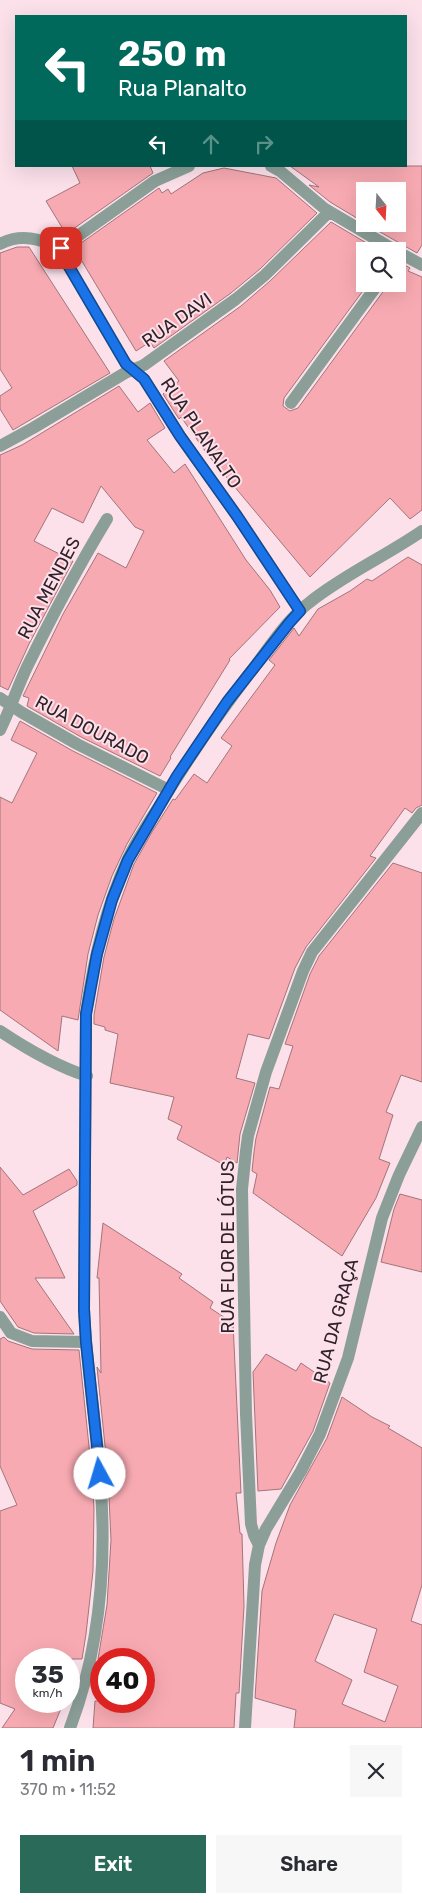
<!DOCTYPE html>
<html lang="en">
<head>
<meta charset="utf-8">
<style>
  body { margin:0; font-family:Rubik,sans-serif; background:#f7f7f7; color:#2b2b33; height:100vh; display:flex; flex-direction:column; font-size:19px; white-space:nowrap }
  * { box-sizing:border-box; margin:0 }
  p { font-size:16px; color:#7c7c81 }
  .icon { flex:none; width:28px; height:28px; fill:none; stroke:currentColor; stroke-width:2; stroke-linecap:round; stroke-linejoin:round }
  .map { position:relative; height:1728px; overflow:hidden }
  .side { display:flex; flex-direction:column; background:#fff; flex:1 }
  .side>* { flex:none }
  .guide { position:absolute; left:15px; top:15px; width:392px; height:152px; border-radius:0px; box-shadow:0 5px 20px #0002; background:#00695c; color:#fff; overflow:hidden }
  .needle { width:32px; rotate:162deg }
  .buttons { position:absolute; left:356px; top:182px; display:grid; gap:10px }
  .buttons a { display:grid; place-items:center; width:50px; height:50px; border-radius:0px; background:#fff; box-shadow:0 5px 20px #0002; font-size:25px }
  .speed { position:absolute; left:15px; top:1648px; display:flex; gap:10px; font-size:25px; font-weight:700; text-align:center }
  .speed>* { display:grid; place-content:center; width:65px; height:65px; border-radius:50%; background:#fff; box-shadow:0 5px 20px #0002; line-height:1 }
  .speed small { font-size:12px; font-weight:400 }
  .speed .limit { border:8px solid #d22; background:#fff; color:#111 }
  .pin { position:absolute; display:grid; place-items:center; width:42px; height:42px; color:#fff; margin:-21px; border-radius:10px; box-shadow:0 2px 8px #0006 }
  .me { position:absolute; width:55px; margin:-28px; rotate:354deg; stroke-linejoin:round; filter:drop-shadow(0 0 4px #0008) }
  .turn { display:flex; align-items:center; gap:18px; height:105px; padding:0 20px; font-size:22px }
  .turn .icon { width:65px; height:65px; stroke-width:2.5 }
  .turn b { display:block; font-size:35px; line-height:42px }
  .lanes { display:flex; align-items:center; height:48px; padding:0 20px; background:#0003; justify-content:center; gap:25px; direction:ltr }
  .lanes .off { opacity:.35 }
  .round { display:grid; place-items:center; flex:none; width:52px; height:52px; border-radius:0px; background:#f7f7f7 }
  .headline { display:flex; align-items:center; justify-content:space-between; height:85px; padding:0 20px }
  h1 { font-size:30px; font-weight:600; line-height:38px }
  .primary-button { display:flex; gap:10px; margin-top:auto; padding:10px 20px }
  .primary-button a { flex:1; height:58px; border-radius:0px; background:#2a6a59; color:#fff; font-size:20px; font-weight:600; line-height:58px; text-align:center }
  .primary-button a+a { background:#f7f7f7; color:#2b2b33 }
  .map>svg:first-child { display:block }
  .building { fill:#f8aab2; stroke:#a1757a; fill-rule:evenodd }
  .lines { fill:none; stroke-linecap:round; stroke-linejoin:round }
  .service { stroke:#8b9f98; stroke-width:12 }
  .minor { stroke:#8b9f98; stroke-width:12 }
  .tertiary { stroke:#8b9f98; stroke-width:12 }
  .route-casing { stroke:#114b97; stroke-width:12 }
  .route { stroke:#1a73e8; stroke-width:9 }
  .labels { text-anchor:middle; stroke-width:4; stroke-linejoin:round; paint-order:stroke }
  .street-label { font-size:18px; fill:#312128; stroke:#fce1eb }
</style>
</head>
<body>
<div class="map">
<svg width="422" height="1728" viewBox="0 0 422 1728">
  <rect width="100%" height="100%" fill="#fce1eb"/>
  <path class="building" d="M72,166H150L153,173L66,234L46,201L80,183Z
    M290,166H422V245L417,253L366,224H398V191H365V223L330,202L309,185L319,187Z
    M224,168L276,178L317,213L260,269L231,293L154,348L150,342L136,351L74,248L159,188L162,193L168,189L171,194L203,173Z
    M331,222L380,251H365V284H368L284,398L283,406L290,411L298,408L385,289L386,284H398V261L410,268L408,271L422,277V510L410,519L390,498L310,577L208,455L181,417L179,419L163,394L179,381L164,361L241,306L270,281Z
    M17,247H29L110,373L13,430L0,409V396L12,388L0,369V253Z
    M119,386L138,412L150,403L165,428L147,440L174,473L185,464L246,560L270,590L280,607L229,659L230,660L170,757L171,758L160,776L81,737L27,706L29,698L23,696L63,614L98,553L126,568L144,531L135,527L101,486L83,523L52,508L34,541L73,561L29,644L8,690L0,686V455L22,445Z
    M408,557L422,565V805L416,808L412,813L405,808L370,856L376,858L306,947L295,968L269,1039L248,1034L236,1078L255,1083L240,1134L237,1163L227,1157L224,1165L177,1139L182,1126L168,1119L174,1097L110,1083L118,1034L105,1030V1027L94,1024V1015L104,957L114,919L134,864L152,832L173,799L175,800L194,774L207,783L232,746L221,738L275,665L269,660L291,632L294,628L299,636L318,609L350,591L367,579L372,581Z
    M20,721L73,751L157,793L127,844L112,876L98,915L88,954L78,1020L62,1016L58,1051L0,1010V797L12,803L37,753L11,740Z
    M393,863L422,873V1082L401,1075L386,1112L393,1115L379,1159L390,1163L376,1198L342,1256L253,1193L257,1174L252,1171L254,1152L256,1138L270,1087L279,1089L293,1046L285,1044L310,974L319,956Z
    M0,1167L23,1195L69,1169L77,1181V1185L33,1211L65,1278H35L74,1334L34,1333L18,1327L0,1301Z
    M400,1194L422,1200V1272L381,1262L394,1209Z
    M103,1223L182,1274L179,1278L213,1302L210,1308L233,1323L241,1493H236L240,1533L242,1534L244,1606L239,1693H236L234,1728H93L95,1701H144V1659H98L107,1605L111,1540L108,1475L97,1367L101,1373L99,1278H97Z
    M4,1337L8,1341L32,1349L79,1350L90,1456L94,1508L93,1571L86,1634L82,1659H26V1701H64L53,1728H2L15,1709L0,1703V1511L17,1505L0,1466V1339Z
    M266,1354L296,1371L301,1363L330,1383L313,1431L281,1489L258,1491L253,1372Z
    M342,1397L372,1417L390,1426L388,1428L422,1448V1585L411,1621L422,1625V1728H294L296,1710L255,1698L262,1591L276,1543L290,1505L327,1438ZM334,1614L377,1629L364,1672L398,1686L385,1722L342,1704L352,1680L315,1661Z"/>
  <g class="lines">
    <path class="service" d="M291,403L378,284
      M0,698L21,712L77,744L169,790
      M0,730C10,710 17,688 27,667C52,616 78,567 107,519
      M0,1317L11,1333L32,1341L85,1342"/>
    <path class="minor" d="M271,166L280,171L325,209L396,251
      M0,244C21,233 40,239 61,248
      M61,248L68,265L126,364L144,379L180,436L237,516L300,611
      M61,248L155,181L189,166
      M398,252L422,265
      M0,446L33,428L125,373L144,365L236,299L265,275L329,212
      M0,1031C27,1049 56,1066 87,1076
      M259,1545L266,1529L301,1471L320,1434L348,1358L382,1218L399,1175L422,1127
      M245,1728L255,1565L259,1545L254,1535L251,1524L246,1414L242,1189L246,1151L248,1136L266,1072L303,971L312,952L422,813"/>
    <path class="tertiary" d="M70,1728C100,1649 107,1560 100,1476C96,1420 86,1365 84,1309L86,1014C93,962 105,909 127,861C135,843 147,825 158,808C186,762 216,717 249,674C268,650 286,620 310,602C345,574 386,556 422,531"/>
  </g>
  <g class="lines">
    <defs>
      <path id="route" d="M61,248L68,265L126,364L144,379L180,436L237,516L300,611L290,622L227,702L177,776L128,860L112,900L97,954L86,1014L84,1309L86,1342L100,1474"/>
    </defs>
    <use href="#route" class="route-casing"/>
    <use href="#route" class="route"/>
  </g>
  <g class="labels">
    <g class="street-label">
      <text transform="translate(177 320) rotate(-35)" y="6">RUA DAVI</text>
      <text transform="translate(201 433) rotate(56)" y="6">RUA PLANALTO</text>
      <text transform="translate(49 588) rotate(-62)" y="6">RUA MENDES</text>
      <text transform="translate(92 730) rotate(28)" y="6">RUA DOURADO</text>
      <text transform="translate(228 1247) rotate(-90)" y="6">RUA FLOR DE LÓTUS</text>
      <text transform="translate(336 1321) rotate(-75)" y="6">RUA DA GRAÇA</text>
    </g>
  </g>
</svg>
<div class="buttons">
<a><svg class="needle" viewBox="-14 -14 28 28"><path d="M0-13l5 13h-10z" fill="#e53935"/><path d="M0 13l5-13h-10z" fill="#7c7c81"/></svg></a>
<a><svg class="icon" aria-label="search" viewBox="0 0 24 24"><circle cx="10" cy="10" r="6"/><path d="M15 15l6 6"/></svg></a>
</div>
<div class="speed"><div>35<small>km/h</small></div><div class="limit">40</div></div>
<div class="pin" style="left:61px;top:248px;background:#d93025"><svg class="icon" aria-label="arrive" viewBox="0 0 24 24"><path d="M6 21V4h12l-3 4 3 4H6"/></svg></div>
<svg class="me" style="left:100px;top:1474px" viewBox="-20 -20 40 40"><circle r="19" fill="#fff"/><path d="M0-13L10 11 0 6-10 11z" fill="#1a73e8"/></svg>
<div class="guide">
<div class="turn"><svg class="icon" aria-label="left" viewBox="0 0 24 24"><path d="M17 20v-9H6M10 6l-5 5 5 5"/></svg><div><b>250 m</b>Rua Planalto</div></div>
<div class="lanes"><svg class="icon" aria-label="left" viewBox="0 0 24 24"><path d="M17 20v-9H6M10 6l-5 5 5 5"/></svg><svg class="icon off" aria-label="ahead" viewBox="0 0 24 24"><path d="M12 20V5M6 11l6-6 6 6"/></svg><svg class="icon off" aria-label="right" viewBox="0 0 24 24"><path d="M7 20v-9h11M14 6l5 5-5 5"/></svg></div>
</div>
</div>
<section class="side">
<div class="headline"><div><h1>1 min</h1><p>370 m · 11:52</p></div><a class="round"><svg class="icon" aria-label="close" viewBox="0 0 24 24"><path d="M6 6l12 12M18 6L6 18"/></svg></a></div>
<div class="primary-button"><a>Exit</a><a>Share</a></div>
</section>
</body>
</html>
